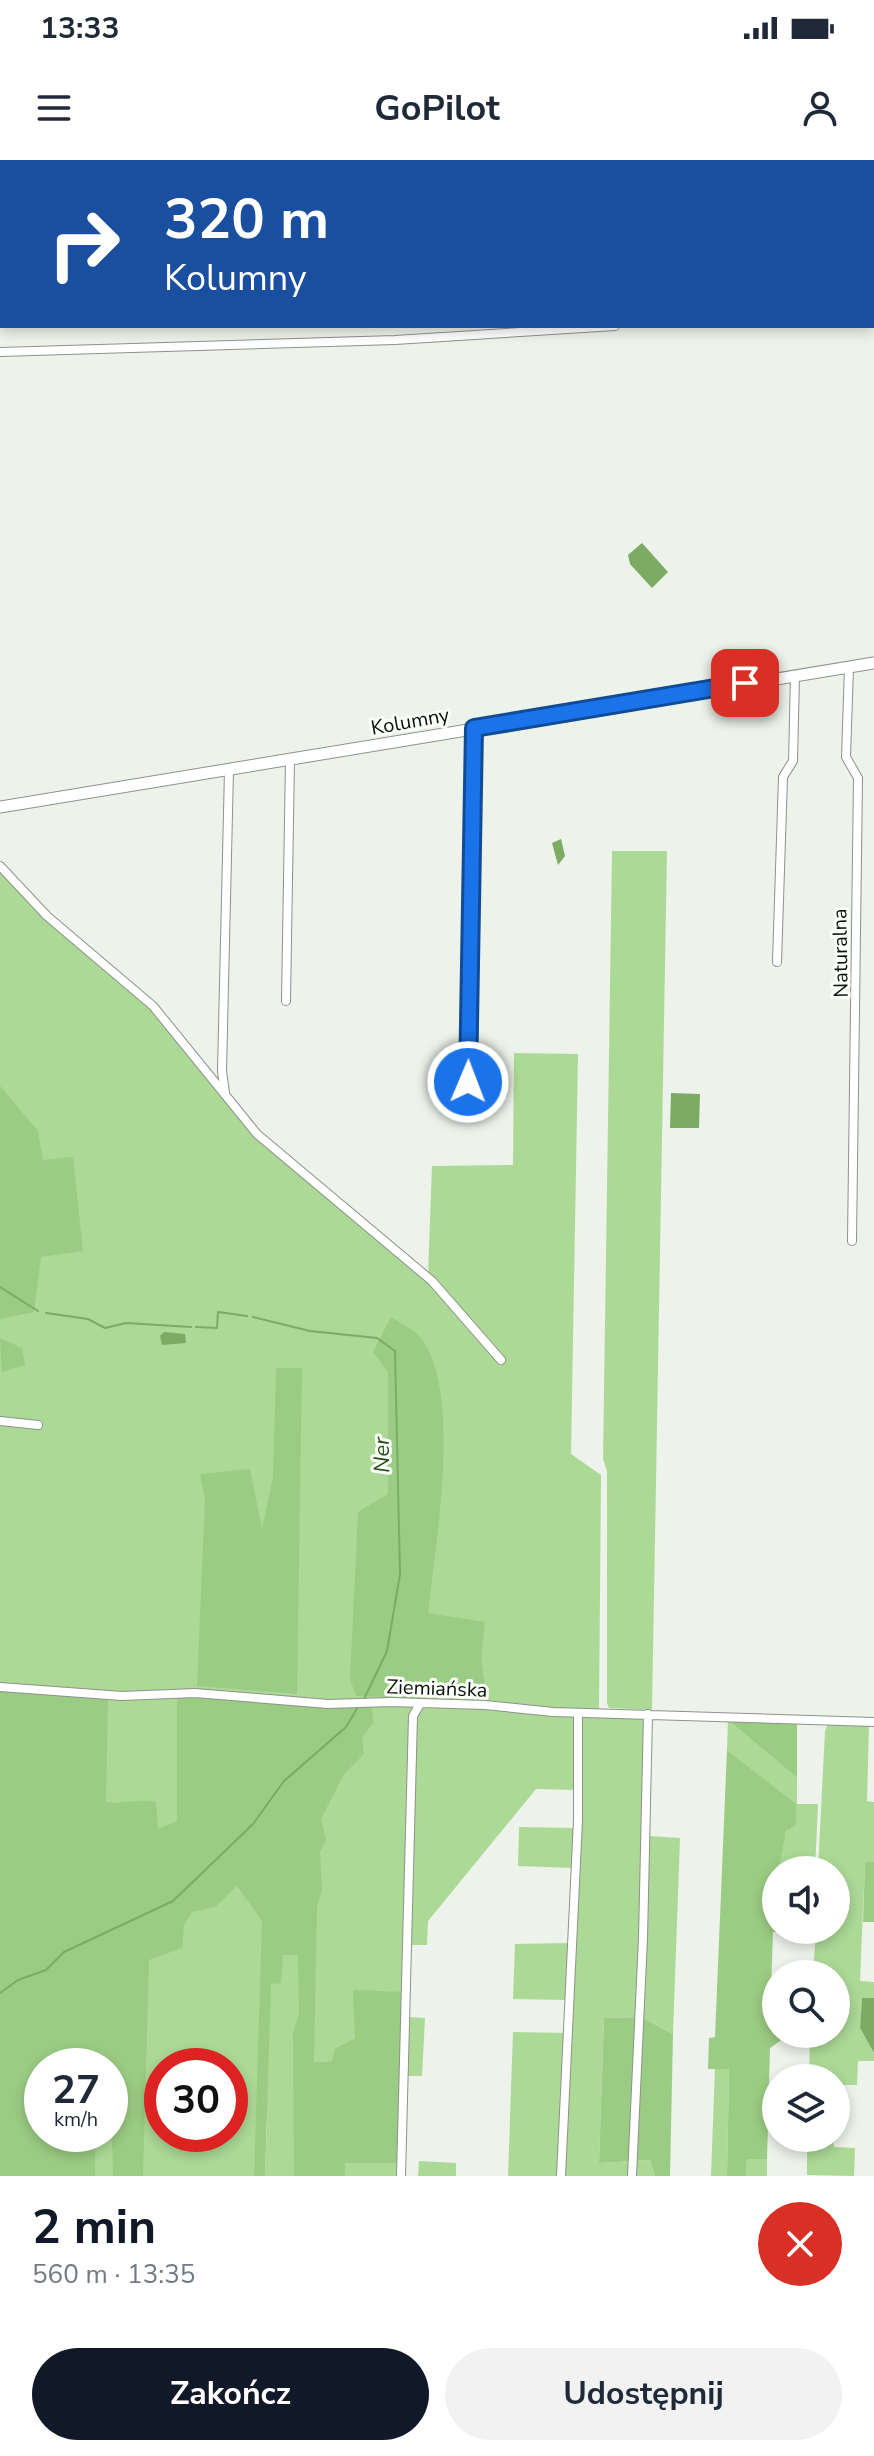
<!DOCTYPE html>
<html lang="pl">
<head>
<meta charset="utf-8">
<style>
  body { margin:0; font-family:"Nunito Sans",sans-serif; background:#f2f2f3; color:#1f2937; height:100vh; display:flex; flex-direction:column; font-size:30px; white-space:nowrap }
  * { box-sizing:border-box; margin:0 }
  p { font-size:26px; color:#747a83 }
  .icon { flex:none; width:44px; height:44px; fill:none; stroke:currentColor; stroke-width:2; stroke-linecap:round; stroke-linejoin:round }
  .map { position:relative; height:2016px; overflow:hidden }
  .side { display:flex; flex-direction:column; background:#fff; flex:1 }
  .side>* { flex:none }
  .top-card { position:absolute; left:0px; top:0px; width:874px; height:168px; box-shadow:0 4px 12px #0003; background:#1a4fa0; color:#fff; overflow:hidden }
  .fabs { position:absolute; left:762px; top:1696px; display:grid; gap:16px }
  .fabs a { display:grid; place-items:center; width:88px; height:88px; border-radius:50%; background:#fff; box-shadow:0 4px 12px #0003; font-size:40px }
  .speed { position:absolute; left:24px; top:1888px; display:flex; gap:16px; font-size:40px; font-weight:700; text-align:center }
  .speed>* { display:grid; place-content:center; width:104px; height:104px; border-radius:50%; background:#fff; box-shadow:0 4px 12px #0003; line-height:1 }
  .speed small { font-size:20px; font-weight:400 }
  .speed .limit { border:12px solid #d22; background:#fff; color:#111 }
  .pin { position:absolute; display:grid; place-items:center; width:68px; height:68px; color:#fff; margin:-34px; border-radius:16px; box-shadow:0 4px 12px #0006 }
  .me { position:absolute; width:88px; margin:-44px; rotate:1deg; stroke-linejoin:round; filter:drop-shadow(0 0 6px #0008) }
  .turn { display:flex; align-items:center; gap:28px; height:168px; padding:0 32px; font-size:36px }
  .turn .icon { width:104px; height:104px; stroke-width:2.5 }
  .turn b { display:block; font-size:56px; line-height:68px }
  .round { display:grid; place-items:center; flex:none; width:84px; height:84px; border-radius:42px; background:#f2f2f3 }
  .headline { display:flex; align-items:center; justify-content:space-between; height:136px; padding:0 32px }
  h1 { font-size:48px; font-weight:700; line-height:60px; color:#111827 }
  .button { display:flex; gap:16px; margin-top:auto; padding:16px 32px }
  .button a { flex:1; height:92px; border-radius:48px; background:#111827; color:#fff; font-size:32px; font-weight:700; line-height:92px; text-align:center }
  .button a+a { background:#f2f2f3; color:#1f2937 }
  .status { display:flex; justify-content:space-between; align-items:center; height:56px; padding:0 40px; background:#fff; direction:ltr }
  .status svg { height:22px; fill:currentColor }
  header { display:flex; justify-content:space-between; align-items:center; height:104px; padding:0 32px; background:#fff; font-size:36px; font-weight:700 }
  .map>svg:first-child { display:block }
  .green { fill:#acd996; fill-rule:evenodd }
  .forest { fill:#9bcc83 }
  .water { fill:#7cab63 }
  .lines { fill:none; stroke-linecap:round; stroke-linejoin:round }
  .stream { stroke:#7cab63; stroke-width:2 }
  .minor-casing { stroke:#8d928b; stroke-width:10 }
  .tertiary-casing { stroke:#8d928b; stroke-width:13 }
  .minor { stroke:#fff; stroke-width:8 }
  .tertiary { stroke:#fff; stroke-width:11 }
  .route-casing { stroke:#114b97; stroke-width:20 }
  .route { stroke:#1a73e8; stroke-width:14 }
  .labels { text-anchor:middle; stroke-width:6; stroke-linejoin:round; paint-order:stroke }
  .street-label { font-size:20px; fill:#0e100d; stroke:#fafff8 }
  .water-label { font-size:22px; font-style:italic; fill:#294816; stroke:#fafff8 }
</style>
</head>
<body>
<div class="status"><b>13:33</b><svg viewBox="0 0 49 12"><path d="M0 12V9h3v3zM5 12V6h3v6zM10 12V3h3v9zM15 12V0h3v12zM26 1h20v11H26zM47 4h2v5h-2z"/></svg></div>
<header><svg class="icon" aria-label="menu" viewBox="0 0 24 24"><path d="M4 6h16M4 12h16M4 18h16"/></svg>GoPilot<svg class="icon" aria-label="person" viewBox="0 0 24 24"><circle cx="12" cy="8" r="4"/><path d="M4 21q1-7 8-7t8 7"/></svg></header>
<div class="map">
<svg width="874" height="2016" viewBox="0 0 874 2016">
  <rect width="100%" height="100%" fill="#edf2ea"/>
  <path class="green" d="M612,691H667L652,1550L609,1548L607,1543V1311L603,1299Z
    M0,709L77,787L160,856L250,966L428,1117L432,1006L513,1005L514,893L578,894L571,1294L601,1315L599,1551L651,1557L648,1676L680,1678L673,1874L641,1857L604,1858L599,2003L650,2000L655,2016H563L576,1630L536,1629L428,1761L427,1785H409L405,1832L355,1878L335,1888L333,1901L313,1902L295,1925L294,2016H265L267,1961L256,1972L254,2016H0ZM42,1906H110V1974H42ZM162,1906H230V1974H162Z
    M728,1560L797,1618V1644H818L815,1710L779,1708V1692L796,1645L727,1590Z
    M828,1564L869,1565L867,1641L874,1642V1702L865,1703L860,1821L874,1822V1838L862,1839L860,1868L874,1893V1901H858L857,1925H836V1918H809L810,1874H836V1814H813L816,1770H836V1710H818L825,1571Z
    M519,1667L575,1668L573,1708L518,1706Z
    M569,1783L567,1840L513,1839L515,1784Z
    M408,1857L425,1858L422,1916H405Z
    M513,1872L565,1873L559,2016H508Z
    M715,1908L729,1909L727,2016H711Z
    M807,1978H833L834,1987L855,1988L854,2016L807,2015Z
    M747,1999H767V2016H746Z
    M419,2001L456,2003V2016H418Z
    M344,2003H400V2016H345Z"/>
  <path class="forest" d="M0,926L38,971L43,1000L73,997L83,1091L41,1097L34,1152L0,1159Z
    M391,1157C400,1163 415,1170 421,1178C463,1233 435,1386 428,1453L485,1462L481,1499L485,1524L465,1539L356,1536L350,1519L358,1352L388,1334V1212L373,1192Z
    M0,1178L22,1188L25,1205L2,1212Z
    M276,1208H302L297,1534L197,1526L205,1339L200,1314L250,1309L262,1369L273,1317Z
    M0,1528L108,1537L106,1642C125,1645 137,1638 156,1642L158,1669L177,1661V1535L372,1544L373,1563L362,1578L364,1594L344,1614L321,1659L326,1680L320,1692L322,1730L317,1747L314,1902L332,1901L335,1888L355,1878L353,1830L405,1832L400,2003H345V2016H294L293,1872L299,1854L298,1795H283L281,1823L271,1824L265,2016H254L262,1761L237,1726L215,1747L192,1752L184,1765L182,1788L149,1800L143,2016H113L110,1906H42V1974H95V2016H0Z
    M728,1560L797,1563V1618Z
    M727,1590L796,1644V1665L786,1671L779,1708L783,1710H776V1770L791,1773L773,1772L770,1858H776V1874L787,1876L770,1888L767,1999H747L746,2016H727L729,1909H708L709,1878L715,1877Z
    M865,1702H874V1762H863Z
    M641,1857L673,1874L670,2016H655L650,2000L599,2003L604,1858Z"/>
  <path class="water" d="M642,383L668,412L652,428L630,404L628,395Z
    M561,679L565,696L558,705L552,683Z
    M671,933L700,934L699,968H670Z
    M164,1172L185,1174L186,1183L162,1185L160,1176Z
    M862,1838H874V1893L860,1868Z"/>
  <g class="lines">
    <path class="stream" d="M0,1127L38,1151
      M46,1153L88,1159L105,1168L126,1163L191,1167
      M253,1157L310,1171L377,1178L395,1191L400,1414L387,1491L364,1539
      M196,1167L217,1168L218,1152L247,1156
      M0,1833L18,1820L46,1810L64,1792L173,1741L253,1664L284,1621L346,1567L359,1545"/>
    <defs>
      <path id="minor" d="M835,2L837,0
        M0,192L395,180L615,166
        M849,507L846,597L858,618L852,1081
        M0,706L47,756L153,846L257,974L432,1121L501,1200
        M777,802L783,617L793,601L795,516
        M286,841L290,599
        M468,922L474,568
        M225,933L222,911L229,610
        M0,1261L38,1265
        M0,1527L122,1536L195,1533L328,1544L391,1542L485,1545L553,1552L874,1562
        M401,2016L413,1556L420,1544
        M561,2016L578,1660V1553
        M632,2016L643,1778L648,1554"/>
      <path id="tertiary" d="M0,647L874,503"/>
    </defs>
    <use href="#minor" class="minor-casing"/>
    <use href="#tertiary" class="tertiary-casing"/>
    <use href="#minor" class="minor"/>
    <use href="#tertiary" class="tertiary"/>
  </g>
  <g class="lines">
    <defs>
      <path id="route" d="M468,922L474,568L745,523"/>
    </defs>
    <use href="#route" class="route-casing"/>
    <use href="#route" class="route"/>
  </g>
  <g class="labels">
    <g class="street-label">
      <text transform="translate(410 561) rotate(-10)" y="7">Kolumny</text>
      <text transform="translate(840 793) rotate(-91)" y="7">Naturalna</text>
      <text transform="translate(437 1528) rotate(2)" y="7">Ziemiańska</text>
    </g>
    <g class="water-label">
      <text transform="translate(381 1295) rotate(-91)" y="8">Ner</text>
    </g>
  </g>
</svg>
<div class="fabs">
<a><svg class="icon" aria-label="sound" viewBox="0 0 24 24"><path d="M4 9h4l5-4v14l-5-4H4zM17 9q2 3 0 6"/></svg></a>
<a><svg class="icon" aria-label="search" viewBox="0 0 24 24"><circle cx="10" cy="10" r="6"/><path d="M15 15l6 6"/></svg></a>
<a><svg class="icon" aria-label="layers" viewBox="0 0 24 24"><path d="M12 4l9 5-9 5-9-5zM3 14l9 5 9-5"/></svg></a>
</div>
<div class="speed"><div>27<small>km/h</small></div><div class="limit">30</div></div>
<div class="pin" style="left:745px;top:523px;background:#d93025"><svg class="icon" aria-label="arrive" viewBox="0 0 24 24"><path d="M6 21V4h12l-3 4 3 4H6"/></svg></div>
<svg class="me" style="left:468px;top:922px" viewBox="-20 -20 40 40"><circle r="17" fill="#1a73e8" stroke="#fff" stroke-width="3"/><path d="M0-11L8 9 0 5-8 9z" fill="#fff"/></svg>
<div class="top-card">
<div class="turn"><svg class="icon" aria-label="right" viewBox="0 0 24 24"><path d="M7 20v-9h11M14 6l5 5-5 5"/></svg><div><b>320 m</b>Kolumny</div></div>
</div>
</div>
<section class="side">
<div class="headline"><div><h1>2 min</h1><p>560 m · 13:35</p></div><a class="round" style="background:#d93025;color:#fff"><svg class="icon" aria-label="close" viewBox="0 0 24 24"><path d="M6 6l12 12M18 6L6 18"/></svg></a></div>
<div class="button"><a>Zakończ</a><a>Udostępnij</a></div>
</section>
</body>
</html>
